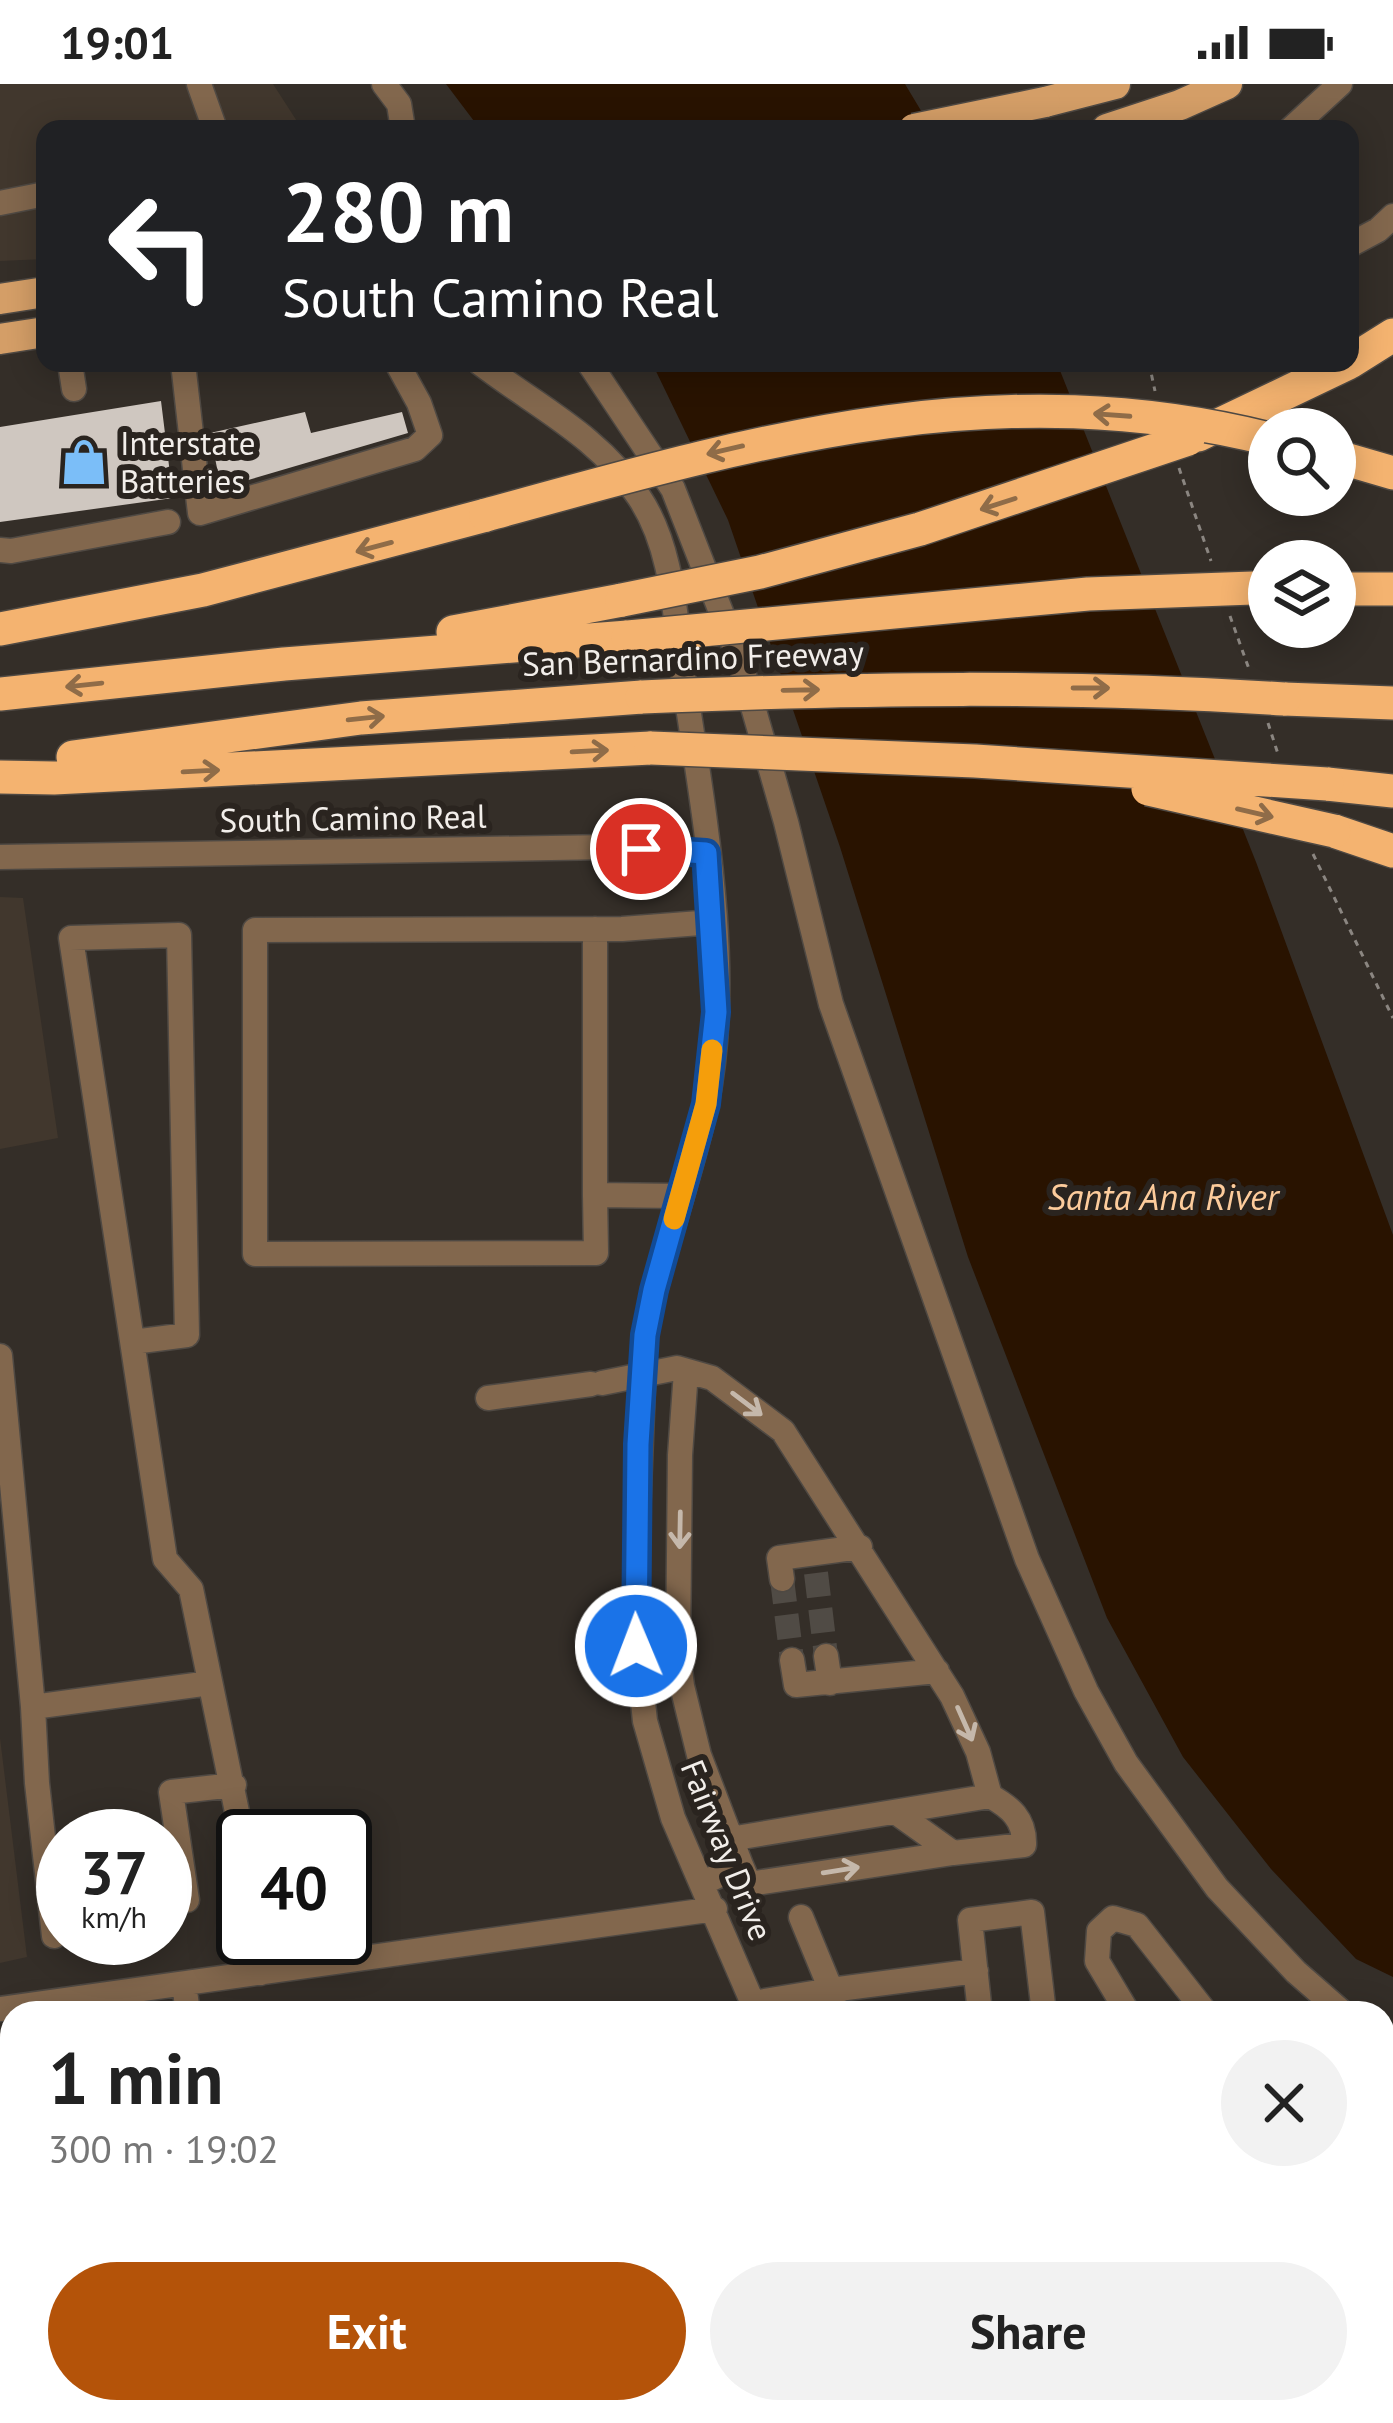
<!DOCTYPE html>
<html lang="en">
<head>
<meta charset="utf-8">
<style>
  body { margin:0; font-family:"PT Sans",sans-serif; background:#f2f2f2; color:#222; height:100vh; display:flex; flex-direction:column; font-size:45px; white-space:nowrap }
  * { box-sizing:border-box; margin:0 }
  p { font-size:39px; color:#767676 }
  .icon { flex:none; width:66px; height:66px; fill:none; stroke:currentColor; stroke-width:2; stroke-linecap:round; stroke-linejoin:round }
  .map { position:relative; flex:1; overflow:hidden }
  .panel { position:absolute; left:0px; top:1917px; width:1395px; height:423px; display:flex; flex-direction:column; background:#fff; border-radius:36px 36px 0 0; box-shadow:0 6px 30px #0003 }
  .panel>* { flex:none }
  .guide { position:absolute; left:36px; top:36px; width:1323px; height:252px; border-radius:24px; box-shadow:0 6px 30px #0003; background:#202124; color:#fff; overflow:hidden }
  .fabs { position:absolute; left:1248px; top:324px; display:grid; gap:24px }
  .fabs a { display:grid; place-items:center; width:108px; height:108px; border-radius:50%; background:#fff; box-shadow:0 6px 30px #0003; font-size:60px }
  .speed { position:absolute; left:36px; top:1725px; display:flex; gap:24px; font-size:60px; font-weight:700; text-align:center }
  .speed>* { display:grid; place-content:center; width:156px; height:156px; border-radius:50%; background:#fff; box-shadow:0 6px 30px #0003; line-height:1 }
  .speed small { font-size:30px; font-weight:400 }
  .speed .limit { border:6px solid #111; border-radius:18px; background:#fff; color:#111 }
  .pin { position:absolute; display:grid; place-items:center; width:102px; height:102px; color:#fff; margin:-51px; border:6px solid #fff; border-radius:50%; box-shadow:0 3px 12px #0007 }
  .me { position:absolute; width:132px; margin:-66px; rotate:359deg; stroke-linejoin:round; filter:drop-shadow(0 0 9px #0008) }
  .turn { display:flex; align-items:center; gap:42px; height:252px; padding:0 48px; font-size:54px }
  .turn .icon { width:156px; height:156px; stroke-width:2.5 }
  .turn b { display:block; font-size:84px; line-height:102px }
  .round { display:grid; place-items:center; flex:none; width:126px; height:126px; border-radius:63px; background:#f2f2f2 }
  .summary { display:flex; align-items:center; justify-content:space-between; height:204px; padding:0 48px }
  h1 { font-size:72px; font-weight:700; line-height:90px }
  .action { display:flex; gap:24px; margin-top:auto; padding:24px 48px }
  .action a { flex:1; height:138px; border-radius:72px; background:#b45309; color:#fff; font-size:48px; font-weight:700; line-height:138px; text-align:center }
  .action a+a { background:#f2f2f2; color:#222 }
  .status { display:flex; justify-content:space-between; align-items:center; height:84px; padding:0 60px; background:#fff; direction:ltr }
  .status svg { height:33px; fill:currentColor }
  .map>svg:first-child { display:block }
  .built { fill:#41372d }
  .green { fill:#533c24 }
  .water { fill:#291300 }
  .building { fill:#cfc7c0 }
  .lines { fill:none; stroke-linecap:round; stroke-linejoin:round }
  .minor-tunnel { stroke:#504b45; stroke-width:24; stroke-dasharray:24 12; stroke-linecap:butt }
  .minor-casing { stroke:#4f4943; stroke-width:27 }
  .major-casing { stroke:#4f4943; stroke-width:33 }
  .highway-casing { stroke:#4f4943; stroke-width:36 }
  .path { stroke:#8b8681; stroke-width:3; stroke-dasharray:6 6; stroke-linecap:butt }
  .minor { stroke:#82674d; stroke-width:24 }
  .major { stroke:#d49e67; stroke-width:30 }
  .highway { stroke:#f4b370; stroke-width:33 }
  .major-bridge-casing { stroke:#4f4943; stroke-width:33; stroke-linecap:butt }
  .highway-bridge-casing { stroke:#4f4943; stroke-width:36; stroke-linecap:butt }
  .major-bridge { stroke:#d49e67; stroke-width:30 }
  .highway-bridge { stroke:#f4b370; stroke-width:33 }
  .oneway { stroke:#8f6c48 }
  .oneway2 { stroke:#c5b8ab }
  .route-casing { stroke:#114b97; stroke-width:30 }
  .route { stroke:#1a73e8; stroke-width:21 }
  .slow { stroke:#f59e0b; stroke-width:21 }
  .labels { text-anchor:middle; stroke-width:12; stroke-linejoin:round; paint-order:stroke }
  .poi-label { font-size:33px; fill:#f2eeea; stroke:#2a241f; text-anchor:start }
  .street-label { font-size:33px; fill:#f2eeea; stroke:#2a241f }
  .water-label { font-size:36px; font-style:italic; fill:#fdcc9c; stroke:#2a241f }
</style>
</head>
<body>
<div class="status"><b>19:01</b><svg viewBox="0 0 49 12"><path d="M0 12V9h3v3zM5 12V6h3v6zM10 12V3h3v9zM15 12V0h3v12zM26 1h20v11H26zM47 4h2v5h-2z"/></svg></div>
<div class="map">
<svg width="1393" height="2339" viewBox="0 0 1393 2339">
  <rect width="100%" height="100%" fill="#342e28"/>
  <path class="built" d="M0,0H273L302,45H45V175L0,177Z
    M0,813L23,814L58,1054L0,1065Z
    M0,1654L27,1873L0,1879Z"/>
  <path class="green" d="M12,1948V2328H211L212,2339H0V1949Z
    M1393,2143V2339H842L841,2328H1383V2145Z"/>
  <path class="water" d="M446,0H905L932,45H480Z
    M652,279H1057L1256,778L1393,1151V1893L1356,1875L1271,1785L1183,1673L1107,1534L968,1173L840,763L728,436Z"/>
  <path class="building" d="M161,317L173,414L0,438V343Z
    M305,328L311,349L402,328L408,349L221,404L210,349Z"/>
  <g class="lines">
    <path class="minor-tunnel" d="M816,1489L826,1572
      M782,1495L792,1576"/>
    <defs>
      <path id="minor" d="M199,0L215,45
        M384,0L399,20L403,45
        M1291,45L1340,0
        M0,119L45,110
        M1350,161L1378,146L1393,132
        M70,279L74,305
        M183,279L200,429L415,365L430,351L419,319L397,279
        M480,279C536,322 599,352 639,413C674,465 675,537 684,597C704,730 734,889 706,1022C689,1099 660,1173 645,1251L634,1534L645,1637L673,1734L757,1929
        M589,279L673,405L739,574L786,738L831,920L1027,1475L1086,1607L1126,1679L1217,1804L1296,1888L1343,1929
        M0,466L11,467L168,438
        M0,773L609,763L706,769
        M595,1111V845
        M680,1112L595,1111L596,1169L255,1170V846L622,845L713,838
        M133,1258L187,1251L179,851L71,854L165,1475L191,1505L243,1757
        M0,1272L33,1623
        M686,1287L680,1371L678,1569L682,1602L699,1671L741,1781L703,1799
        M602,1299L677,1284L712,1294L783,1347L952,1612L978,1668L990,1712L730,1755
        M488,1314L591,1300
        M782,1495L779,1474L860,1463
        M826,1572L830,1599
        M792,1576L796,1601L937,1587
        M897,1729L953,1769L1024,1761C1025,1735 1010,1723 990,1712
        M741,1781L749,1800L953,1769
        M187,1816L171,1708L234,1701
        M54,1852L37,1699L33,1623L210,1599
        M256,1854L261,1889
        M184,1900L188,1929
        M753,1919L831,1906L801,1833
        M0,1925L715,1825
        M836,1929L831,1906L976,1887
        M980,1929L970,1836L1032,1828L1044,1929
        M1128,1929L1097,1877L1099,1847L1113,1834L1137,1841L1206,1929
        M1383,1951L1393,1955
        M819,2328L821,2339"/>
      <path id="major" d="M1045,18L1115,0
        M1107,45L1180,21L1227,0
        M0,215L45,208
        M0,255L45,248"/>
      <path id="highway" d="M1350,278L1393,251
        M1198,351L1348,279
        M1335,372L1393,389
        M1335,505H1393
        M0,545L203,506L486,431
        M453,548L622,516
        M0,610L284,580L628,553
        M1284,615L1393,619
        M73,673L361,634L642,613
        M0,693L54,694L651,664
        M1327,700L1393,707
        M1334,747L1393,767"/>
    </defs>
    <use href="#minor" class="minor-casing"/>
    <use href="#major" class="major-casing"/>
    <use href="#highway" class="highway-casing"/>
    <path class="path" d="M1149,279L1155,307
      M1179,384L1211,477
      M1230,532L1249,585
      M1268,639L1278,670
      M1313,770L1393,934"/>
    <use href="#minor" class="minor"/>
    <use href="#major" class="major"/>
    <use href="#highway" class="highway"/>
    <defs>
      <path id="major-bridge" d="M914,45L1045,18"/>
      <path id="highway-bridge" d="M486,431C751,358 992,286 1269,355
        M622,516L760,488L920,445L1188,355
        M628,553L1088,510L1253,504
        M642,613C857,604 1069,601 1284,615
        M651,664L975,677L1327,700
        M1148,705L1334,747"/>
    </defs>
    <use href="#major-bridge" class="major-bridge-casing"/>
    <use href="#highway-bridge" class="highway-bridge-casing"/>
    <use href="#major-bridge" class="major-bridge"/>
    <use href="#highway-bridge" class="highway-bridge"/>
  </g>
  <defs><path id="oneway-shaft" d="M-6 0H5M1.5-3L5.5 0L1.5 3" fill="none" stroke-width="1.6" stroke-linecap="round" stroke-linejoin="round" transform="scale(3)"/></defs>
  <g class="oneway">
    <use href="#oneway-shaft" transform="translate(1112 331) rotate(-176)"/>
    <use href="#oneway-shaft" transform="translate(725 366) rotate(167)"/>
    <use href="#oneway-shaft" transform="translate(998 420) rotate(162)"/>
    <use href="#oneway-shaft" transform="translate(374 463) rotate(165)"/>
    <use href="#oneway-shaft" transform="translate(84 601) rotate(174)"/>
    <use href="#oneway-shaft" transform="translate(1091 604)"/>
    <use href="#oneway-shaft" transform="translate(801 606) rotate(-1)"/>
    <use href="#oneway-shaft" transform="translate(366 634) rotate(-6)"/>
    <use href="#oneway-shaft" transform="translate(590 667) rotate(-3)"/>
    <use href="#oneway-shaft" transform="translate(201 687) rotate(-3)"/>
    <use href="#oneway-shaft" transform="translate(1255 729) rotate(13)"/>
  </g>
  <g class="oneway2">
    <use href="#oneway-shaft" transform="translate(747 1320) rotate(37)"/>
    <use href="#oneway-shaft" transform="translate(680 1446) rotate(91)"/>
    <use href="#oneway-shaft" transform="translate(965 1640) rotate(66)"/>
    <use href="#oneway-shaft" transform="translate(841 1786) rotate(-9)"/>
  </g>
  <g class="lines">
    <defs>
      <path id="route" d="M636,1562L638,1360L645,1251L654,1206L706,1020L716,928L706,769L641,765"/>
    </defs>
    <use href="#route" class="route-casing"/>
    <use href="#route" class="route"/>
    <path class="slow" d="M674,1135L706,1020L712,966"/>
  </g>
  <defs>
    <symbol id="shop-bare" viewBox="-9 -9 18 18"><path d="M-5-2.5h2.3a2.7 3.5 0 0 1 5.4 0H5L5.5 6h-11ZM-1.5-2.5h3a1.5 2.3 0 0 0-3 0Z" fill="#7bbef8" stroke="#2a241f" stroke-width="2.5" paint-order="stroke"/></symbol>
  </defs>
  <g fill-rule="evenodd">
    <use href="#shop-bare" x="51" y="345" width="66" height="66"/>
  </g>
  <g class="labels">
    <g class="poi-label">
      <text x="120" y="371">Interstate<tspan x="120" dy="38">Batteries</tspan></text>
    </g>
    <g class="street-label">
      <text transform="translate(693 574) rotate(-2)" y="12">San Bernardino Freeway</text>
      <text transform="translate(353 734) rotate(-1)" y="12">South Camino Real</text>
      <text transform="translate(727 1766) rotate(68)" y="12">Fairway Drive</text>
    </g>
    <g class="water-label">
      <text x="1163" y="1126">Santa Ana River</text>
    </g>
  </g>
</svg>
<div class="fabs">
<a><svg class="icon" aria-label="search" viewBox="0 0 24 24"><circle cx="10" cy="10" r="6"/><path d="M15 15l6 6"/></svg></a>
<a><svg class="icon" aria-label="layers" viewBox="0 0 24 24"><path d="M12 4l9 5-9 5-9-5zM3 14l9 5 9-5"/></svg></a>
</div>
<div class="speed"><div>37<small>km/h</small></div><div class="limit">40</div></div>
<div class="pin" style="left:641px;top:765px;background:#d93025"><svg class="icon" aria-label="arrive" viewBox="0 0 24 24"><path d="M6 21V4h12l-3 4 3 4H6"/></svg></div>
<svg class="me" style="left:636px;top:1562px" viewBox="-20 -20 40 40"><circle r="17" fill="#1a73e8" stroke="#fff" stroke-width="3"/><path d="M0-11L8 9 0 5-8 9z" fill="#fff"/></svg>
<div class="guide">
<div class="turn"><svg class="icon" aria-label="left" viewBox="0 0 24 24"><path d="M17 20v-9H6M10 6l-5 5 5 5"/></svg><div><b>280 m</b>South Camino Real</div></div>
</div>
<section class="panel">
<div class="summary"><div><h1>1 min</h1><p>300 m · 19:02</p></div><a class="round"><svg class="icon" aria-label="close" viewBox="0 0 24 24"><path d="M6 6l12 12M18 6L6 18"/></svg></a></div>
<div class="action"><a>Exit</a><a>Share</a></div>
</section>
</div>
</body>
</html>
